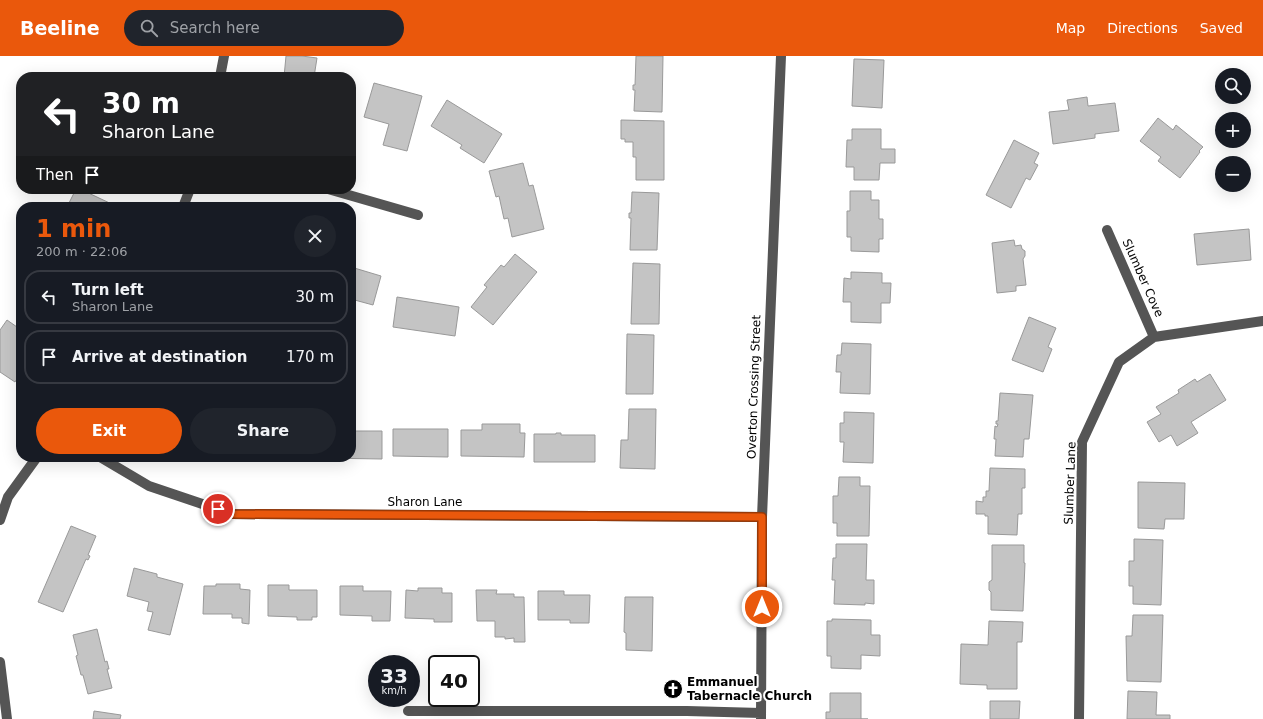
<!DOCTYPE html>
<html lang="en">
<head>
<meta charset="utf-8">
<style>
  body { margin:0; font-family:"DejaVu Sans",sans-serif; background:#20242c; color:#f1f3f6; height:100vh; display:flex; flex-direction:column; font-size:15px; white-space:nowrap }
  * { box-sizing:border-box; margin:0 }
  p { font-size:13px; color:#9ea1a6 }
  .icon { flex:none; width:22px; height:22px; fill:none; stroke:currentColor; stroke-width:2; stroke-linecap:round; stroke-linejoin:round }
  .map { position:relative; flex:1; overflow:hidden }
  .panel { position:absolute; left:16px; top:146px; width:340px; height:260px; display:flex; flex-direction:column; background:#171b24; border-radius:16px; box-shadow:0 4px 16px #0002 }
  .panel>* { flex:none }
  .guide { position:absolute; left:16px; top:16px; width:340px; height:122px; border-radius:16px; box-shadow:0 4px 16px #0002; background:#202124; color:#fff; overflow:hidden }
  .tools { position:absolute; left:1215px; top:12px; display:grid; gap:8px }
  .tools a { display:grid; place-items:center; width:36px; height:36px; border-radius:50%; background:#171b24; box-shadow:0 4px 16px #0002; font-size:20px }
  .speed { position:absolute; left:368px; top:599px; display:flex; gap:8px; font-size:20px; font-weight:700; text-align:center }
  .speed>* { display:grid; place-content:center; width:52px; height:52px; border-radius:50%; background:#171b24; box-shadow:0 4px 16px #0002; line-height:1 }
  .speed small { font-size:10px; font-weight:400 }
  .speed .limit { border:2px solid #111; border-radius:6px; background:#fff; color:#111 }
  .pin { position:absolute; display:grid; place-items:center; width:34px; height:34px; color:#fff; margin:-17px; border:2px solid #fff; border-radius:50%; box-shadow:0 1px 4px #0007 }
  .me { position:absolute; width:44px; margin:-22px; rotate:0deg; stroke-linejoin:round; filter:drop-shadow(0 0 3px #0008) }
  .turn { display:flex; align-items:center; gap:14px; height:84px; padding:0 20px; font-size:18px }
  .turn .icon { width:52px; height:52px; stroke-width:2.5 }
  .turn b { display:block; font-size:28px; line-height:34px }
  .then { display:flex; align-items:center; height:38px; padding:0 20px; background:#0003; gap:8px; font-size:15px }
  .round { display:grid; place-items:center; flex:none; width:42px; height:42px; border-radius:21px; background:#20242c }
  .head { display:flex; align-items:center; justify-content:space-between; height:68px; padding:0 20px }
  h1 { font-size:24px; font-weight:800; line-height:30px; color:#ea580c }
  .button { display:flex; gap:8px; margin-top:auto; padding:8px 20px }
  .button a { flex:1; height:46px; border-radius:24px; background:#ea580c; color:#fff; font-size:16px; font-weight:800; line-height:46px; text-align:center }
  .button a+a { background:#20242c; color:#f1f3f6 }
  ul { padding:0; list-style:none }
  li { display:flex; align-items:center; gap:12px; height:54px; margin:0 8px 6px; padding:0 12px; border:2px solid #363941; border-radius:16px }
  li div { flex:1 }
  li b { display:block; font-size:15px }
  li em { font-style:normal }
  header { display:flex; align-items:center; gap:24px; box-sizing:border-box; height:56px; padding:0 20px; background:#ea580c; color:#fff }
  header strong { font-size:19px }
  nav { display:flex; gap:22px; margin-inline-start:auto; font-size:14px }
  .search { width:280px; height:36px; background:#20242c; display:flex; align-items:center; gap:10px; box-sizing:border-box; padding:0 14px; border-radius:22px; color:#9ea1a6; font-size:15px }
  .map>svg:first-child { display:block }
  .building { fill:#c4c4c4; stroke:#999 }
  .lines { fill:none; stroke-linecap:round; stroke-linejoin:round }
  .minor { stroke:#555; stroke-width:10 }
  .route-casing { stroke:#983908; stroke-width:10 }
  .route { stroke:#ea580c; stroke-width:7 }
  .labels { text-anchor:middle; stroke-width:4; stroke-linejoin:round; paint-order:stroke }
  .street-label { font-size:12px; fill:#000; stroke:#fff }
  .poi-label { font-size:12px; font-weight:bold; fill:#000; stroke:#fff; text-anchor:start }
</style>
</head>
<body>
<header>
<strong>Beeline</strong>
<div class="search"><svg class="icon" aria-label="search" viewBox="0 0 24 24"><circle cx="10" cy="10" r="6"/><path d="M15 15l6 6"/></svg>Search here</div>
<nav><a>Map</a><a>Directions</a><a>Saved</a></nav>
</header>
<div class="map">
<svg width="1263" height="663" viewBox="0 0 1263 663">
  <rect width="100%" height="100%" fill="#fff"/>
  <path class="building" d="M286,0H302L317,2L314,21H284Z
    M636,0H663L662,56L634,55L635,34H633V29H635Z
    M854,3L884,4L882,52L852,50Z
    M374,27L422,40L407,95L383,89L389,68L364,61Z
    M1087,41L1088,50L1115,47L1119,75L1095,78V82L1053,88L1049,56L1069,54L1067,44Z
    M447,44L502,78L484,107L460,92L462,89L431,70Z
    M1158,62L1173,74L1176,69L1203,91L1199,95L1200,96L1180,122L1158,105L1161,101L1140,85Z
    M621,64L664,65V124H636V101H633V86H625V83H621Z
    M852,73H881V93H895V107H880L879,124H854V111H846L847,84H852Z
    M1014,84L1039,97L1034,107L1038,109L1030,124L1026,122L1011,152L986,139Z
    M523,107L529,130L533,129L544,173L512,181L508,162L504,163L499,140L496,141L489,115Z
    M76,133H80L118,151H67Z
    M850,135H871V144H879V163H883V183H879V196L851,195V181H847V155H850Z
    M632,136L659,137L657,194H630L631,162H629V157H631Z
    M1249,173L1251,204L1197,209L1194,178Z
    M1014,184L1015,190L1021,189L1022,193L1025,195V200L1023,203L1026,229L1016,230V235L997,237L992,187Z
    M515,198L537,216L493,269L471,251L487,231L484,229L501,209L504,211Z
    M633,207L660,208L659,268H631Z
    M351,211L381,220L373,249L351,243Z
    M851,216L882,217V227H891L890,247H881V267L851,266V246H843L844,222L851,223Z
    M397,241L459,251L455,280L393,271Z
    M1029,261L1056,272L1048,291L1052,293L1043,316L1012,304Z
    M7,264L17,271L21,266V316L15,326L0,316V274Z
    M627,278L654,279L653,338H626Z
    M842,287L871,288L870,338L840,337L841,316H836L837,299H841Z
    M1210,318L1226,344L1191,366L1198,377L1177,390L1171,379L1159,386L1147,366L1161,358L1156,351L1179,337L1178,334L1195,323L1197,326Z
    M1000,337L1033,339L1029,383H1024L1023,401L995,400L996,383H994L995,370L997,371L998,368H996V365H998Z
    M629,353H656L655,413L620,412L621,384H628Z
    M844,356L874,357L873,407L843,406L844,386H840V367H844Z
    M482,368H520V377H525L524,401L461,400V374H482Z
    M393,373H448V401L393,400Z
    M351,375H382V403L320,402V401H351Z
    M556,377H561V379H595V406H534V378H556Z
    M990,412L1025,413V432H1022V458H1018L1017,479L988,478V460H985V458H976V445L983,446V441H986V435H989Z
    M839,421H860V430H870L869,480H837V467H833V440H838Z
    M1138,426L1185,427L1184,463H1165L1164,473L1138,472Z
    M71,470L96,480L88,499L90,500L88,504L86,503L63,556L38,546Z
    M1134,483L1163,484L1161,549L1133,548V530H1129V505H1134Z
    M836,488H867L866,524H874V548L865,547V549L834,548L835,524H832L833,502H836Z
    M992,489H1024V507H1025L1023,555L991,554V536L989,534V526L992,524Z
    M134,512L157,518V521L183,528L170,579L148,574L153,556L147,555L149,546L127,540Z
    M216,528H240V533L250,534L249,568L242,567V562H232V558H203L204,530H216Z
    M268,529H289V534H317V561H312V564H297V561L268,560Z
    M340,530H363V535H391L390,565H372V560L340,559Z
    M418,532H442V537H452V566H434V563L405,562L406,534L418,535Z
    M476,534H497L496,538H514V541H524L525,586H514V582L505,583V581H495V565H477Z
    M538,535H564V539H590L589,567H570V564H538Z
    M625,541H653L652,595L626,594V577L624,576Z
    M1133,559H1163L1161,626L1127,625L1126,580H1132Z
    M832,563L871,564V579H880V600L861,599V613L831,612V600H827V565H832Z
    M989,565L1023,566L1022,586H1017V633H987V629L960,628L961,588L988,589Z
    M97,573L105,606L107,605L109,613H107L112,632L88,638L83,619H81L76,600L78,599L73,579Z
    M1128,635L1157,636L1156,659H1170V663H1127Z
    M830,637H861V663H868H826V656H830Z
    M990,645H1020L1019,663H990Z
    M94,655L121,659L120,663H93Z"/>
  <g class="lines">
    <path class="minor" d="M220,21L224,0
      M328,133L418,159
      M183,151L190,133
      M1107,174L1154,281
      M100,401L149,430L232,458L762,461
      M0,464L8,441L37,401
      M0,606L7,663
      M408,655H687L761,657
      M761,663L762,461L781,0
      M1079,663L1082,386L1119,306L1154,281L1263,265"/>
  </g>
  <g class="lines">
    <defs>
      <path id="route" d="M218,453L232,458L762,461V551"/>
    </defs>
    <use href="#route" class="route-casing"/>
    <use href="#route" class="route"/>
  </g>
  <defs>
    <symbol id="church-disc" viewBox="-11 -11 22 22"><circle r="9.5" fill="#000" stroke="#fff"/><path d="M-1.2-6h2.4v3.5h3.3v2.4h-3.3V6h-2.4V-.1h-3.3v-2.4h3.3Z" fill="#fff"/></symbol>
  </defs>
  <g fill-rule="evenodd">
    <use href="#church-disc" x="662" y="622" width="22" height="22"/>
  </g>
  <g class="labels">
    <g class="street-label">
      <text transform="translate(1143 222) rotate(66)" y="4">Slumber Cove</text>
      <text transform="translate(754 331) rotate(-88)" y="4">Overton Crossing Street</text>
      <text transform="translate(1070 427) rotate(-88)" y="4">Slumber Lane</text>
      <text x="425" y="450">Sharon Lane</text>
    </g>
    <g class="poi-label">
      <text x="687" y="630">Emmanuel<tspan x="687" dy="14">Tabernacle Church</tspan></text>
    </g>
  </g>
</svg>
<div class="tools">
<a><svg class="icon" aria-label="search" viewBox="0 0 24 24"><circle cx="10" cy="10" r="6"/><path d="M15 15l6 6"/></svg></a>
<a>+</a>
<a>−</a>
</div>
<div class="speed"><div>33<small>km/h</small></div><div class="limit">40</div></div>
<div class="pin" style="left:218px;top:453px;background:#d93025"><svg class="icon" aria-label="arrive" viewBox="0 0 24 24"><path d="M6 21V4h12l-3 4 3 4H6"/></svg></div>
<svg class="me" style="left:762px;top:551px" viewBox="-20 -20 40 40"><circle r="17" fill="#ea580c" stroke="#fff" stroke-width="3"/><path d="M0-11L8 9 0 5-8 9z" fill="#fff"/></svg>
<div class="guide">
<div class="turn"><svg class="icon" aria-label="left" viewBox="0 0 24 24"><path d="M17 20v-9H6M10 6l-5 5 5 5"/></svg><div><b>30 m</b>Sharon Lane</div></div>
<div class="then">Then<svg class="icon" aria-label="arrive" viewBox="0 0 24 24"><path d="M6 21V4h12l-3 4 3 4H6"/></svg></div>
</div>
<section class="panel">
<div class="head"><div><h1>1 min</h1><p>200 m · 22:06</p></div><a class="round"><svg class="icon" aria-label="close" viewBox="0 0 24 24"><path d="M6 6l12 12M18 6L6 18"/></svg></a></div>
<ul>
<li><svg class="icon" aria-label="left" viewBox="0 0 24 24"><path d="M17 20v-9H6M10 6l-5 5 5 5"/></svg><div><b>Turn left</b><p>Sharon Lane</p></div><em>30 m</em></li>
<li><svg class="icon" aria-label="arrive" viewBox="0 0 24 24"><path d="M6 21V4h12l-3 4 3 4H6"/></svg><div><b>Arrive at destination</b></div><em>170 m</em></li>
</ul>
<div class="button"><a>Exit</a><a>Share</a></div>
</section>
</div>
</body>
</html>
